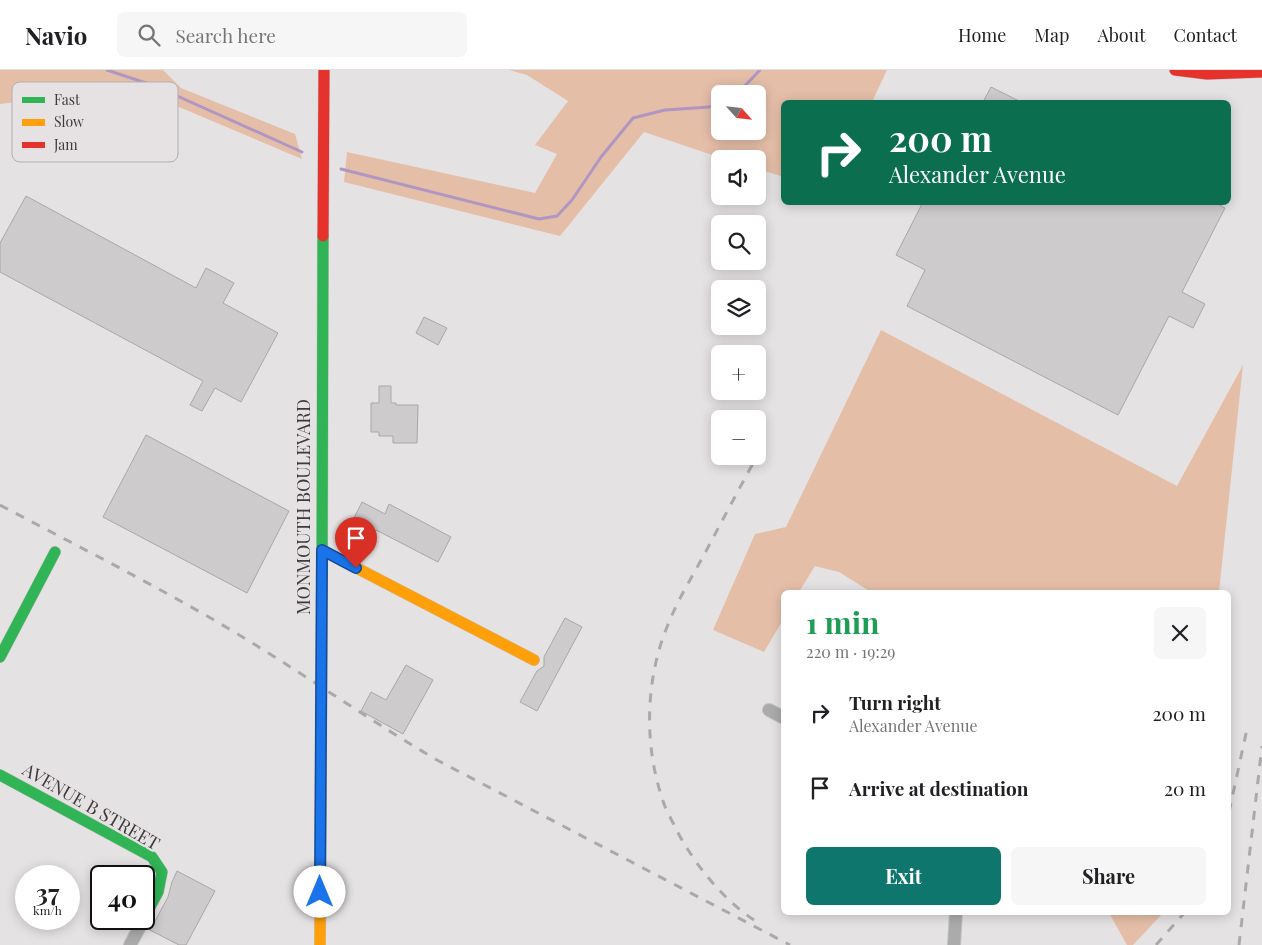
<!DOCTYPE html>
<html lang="en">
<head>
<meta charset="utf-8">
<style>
  body { margin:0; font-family:"Playfair Display",serif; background:#f6f6f6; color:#202124; height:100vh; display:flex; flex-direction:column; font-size:19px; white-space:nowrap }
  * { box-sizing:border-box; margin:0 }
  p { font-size:16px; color:#757577 }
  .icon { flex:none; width:28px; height:28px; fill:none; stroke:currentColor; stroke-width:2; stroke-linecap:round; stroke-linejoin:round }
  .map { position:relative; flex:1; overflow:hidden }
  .sheet { position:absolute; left:781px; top:520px; width:450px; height:325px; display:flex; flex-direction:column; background:#fff; border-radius:8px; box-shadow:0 2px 12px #0003 }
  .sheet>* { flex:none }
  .top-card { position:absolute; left:781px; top:30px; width:450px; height:105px; border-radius:8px; box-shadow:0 2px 12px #0003; background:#0b6e4f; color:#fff; overflow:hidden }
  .needle { width:32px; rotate:117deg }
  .buttons { position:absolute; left:711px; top:15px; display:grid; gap:10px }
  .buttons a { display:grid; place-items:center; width:55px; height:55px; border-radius:8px; background:#fff; box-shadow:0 2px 12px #0003; font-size:25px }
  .speed { position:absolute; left:15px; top:795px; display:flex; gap:10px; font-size:25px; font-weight:700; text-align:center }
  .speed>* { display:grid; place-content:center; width:65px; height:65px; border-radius:50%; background:#fff; box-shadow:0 2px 12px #0003; line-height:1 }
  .speed small { font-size:12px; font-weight:400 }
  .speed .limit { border:2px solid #111; border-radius:8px; background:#fff; color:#111 }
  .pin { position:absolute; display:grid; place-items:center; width:42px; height:42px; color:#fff; margin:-51px -21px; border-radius:50% 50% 50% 0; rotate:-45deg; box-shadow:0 0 5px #0007 }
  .pin .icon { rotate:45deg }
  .me { position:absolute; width:55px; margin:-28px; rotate:0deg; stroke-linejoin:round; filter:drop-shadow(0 0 4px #0008) }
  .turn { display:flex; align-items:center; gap:18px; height:105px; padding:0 25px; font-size:22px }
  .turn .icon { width:65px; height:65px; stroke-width:2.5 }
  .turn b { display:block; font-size:35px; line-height:42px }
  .round { display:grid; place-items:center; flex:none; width:52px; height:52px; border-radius:8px; background:#f6f6f6 }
  .head { display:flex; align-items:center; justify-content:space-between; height:85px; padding:0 25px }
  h1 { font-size:30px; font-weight:700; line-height:38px; color:#1e9e55 }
  .action { display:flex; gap:10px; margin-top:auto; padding:10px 25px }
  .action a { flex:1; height:58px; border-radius:8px; background:#0f766e; color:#fff; font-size:20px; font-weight:700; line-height:58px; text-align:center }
  .action a+a { background:#f6f6f6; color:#202124 }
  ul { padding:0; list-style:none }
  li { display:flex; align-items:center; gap:15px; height:75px; padding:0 25px }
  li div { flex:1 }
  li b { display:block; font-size:19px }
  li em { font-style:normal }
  header { display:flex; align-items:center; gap:30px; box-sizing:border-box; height:70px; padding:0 25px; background:#fff; border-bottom:1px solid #e0e0e0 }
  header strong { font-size:24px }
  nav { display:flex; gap:28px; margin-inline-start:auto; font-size:18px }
  .search { width:350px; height:45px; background:#f6f6f6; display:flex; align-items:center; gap:12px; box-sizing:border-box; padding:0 18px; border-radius:8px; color:#757577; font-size:19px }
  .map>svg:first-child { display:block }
  .forest { fill:#e5bea8; fill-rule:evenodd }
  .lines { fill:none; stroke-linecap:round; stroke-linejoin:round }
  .stream { stroke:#b096c2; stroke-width:3 }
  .building { fill:#cecbcc; stroke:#a9a7a7 }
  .street-casing { stroke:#c2c1c1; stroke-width:14 }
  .fast-casing { stroke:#c2c1c1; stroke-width:12 }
  .slow-casing { stroke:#c2c1c1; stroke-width:12 }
  .jam-casing { stroke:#c2c1c1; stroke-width:12 }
  .street { stroke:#acabac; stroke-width:12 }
  .fast { stroke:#30b455; stroke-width:11 }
  .slow { stroke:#ff9f0a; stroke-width:11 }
  .jam { stroke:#e5322d; stroke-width:11 }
  .rail { stroke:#abaaaa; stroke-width:3; stroke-dasharray:9 9; stroke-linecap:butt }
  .route-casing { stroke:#114b97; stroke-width:12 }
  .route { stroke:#1a73e8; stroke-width:9 }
  .labels { text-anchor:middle; stroke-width:4.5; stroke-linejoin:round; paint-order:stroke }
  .street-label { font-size:18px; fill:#3c3a3a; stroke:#e6e1e2 }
  .key { fill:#e6e1e2; stroke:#b3afb0; stroke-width:1 }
  .key-label { font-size:14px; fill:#3c3a3a }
</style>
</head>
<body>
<header>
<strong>Navio</strong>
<div class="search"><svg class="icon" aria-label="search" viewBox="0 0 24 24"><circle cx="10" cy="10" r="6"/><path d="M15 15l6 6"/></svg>Search here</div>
<nav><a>Home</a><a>Map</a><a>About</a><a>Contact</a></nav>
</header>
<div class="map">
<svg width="1262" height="875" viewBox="0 0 1262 875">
  <rect width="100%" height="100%" fill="#e5e2e3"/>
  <path class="forest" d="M0,0H163L181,18L295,64L302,89L122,13L80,17L105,56L97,68L25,31L0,34Z
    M509,0H887L872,32H784V107L758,99V89H724L644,62L560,166L344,112L347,82L535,123L557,84L535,75L568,31L527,5ZM720,24H758V61H720Z
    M881,260L1177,416L1243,295L1219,522H871L839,502L815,496L799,522H784V548L764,582L713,560L755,464L786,457Z
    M1109,843H1163L1133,875H1127Z"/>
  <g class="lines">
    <path class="stream" d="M107,0L155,16L302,82
      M734,24L740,21L760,0
      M341,99L539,149L557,146L572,130L601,87L633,48L665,40L709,37L720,32"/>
  </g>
  <path class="building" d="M991,17L1021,32H983Z
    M26,126L196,218L206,198L234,213L223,233L278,263L241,332L215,318L202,341L190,335L203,311L0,202V173Z
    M923,132H1214L1225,138L1182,222L1205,234L1193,258L1169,246L1118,345L907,236L925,200L896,185Z
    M424,247L447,258L438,275L416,263Z
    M379,316H391V333H396V335H418L417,373H393V366H379V362H371V333H379Z
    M146,365L289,441L247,523L103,447Z
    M362,432L385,444L389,434L451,467L438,492L376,460L367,476L354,468L363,453L354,448Z
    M565,548L582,557L537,641L520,632L537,601L544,596V587Z
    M406,595L433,610L403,664L361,641L371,622L386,630Z
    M177,801L215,821L186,875H179L148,859L154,853L168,827L172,812Z"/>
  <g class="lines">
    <defs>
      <path id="street" d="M769,640L784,648
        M130,875L144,849
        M954,875L956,842"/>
      <path id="fast" d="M322,510L323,166
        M0,587L55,482
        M0,705L152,787L162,802L158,822L144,848"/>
      <path id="slow" d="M322,480L534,590
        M320,875L322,510"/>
      <path id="jam" d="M1175,0L1207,4L1262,2
        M323,166L324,0"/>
    </defs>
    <use href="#street" class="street-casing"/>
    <use href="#fast" class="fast-casing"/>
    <use href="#slow" class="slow-casing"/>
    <use href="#jam" class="jam-casing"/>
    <use href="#street" class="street"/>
    <use href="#fast" class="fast"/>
    <use href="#slow" class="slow"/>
    <use href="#jam" class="jam"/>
    <path class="rail" d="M758,384L763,375
      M0,435C79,477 159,517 236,563C304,604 369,650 437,690L790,875
      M1229,742L1247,659
      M754,850C722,829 693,792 676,759C672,750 666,741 663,731C644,676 645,611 667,557C677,531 692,507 705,483C722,451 739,419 757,386
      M1156,875L1185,842
      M1239,875L1262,676"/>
  </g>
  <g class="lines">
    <defs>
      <path id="route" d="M320,822L322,480L356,498"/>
    </defs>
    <use href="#route" class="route-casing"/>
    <use href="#route" class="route"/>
  </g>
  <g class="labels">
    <g class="street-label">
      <text transform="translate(304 437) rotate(-90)" y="6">MONMOUTH BOULEVARD</text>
      <text transform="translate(91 737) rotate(30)" y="6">AVENUE B STREET</text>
    </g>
  </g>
  <rect x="12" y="12" width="166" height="80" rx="8" class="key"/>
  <rect x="22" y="27" width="23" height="6" fill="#30b455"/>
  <rect x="22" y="49" width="23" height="7" fill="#ff9f0a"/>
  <rect x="22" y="72" width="23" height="6" fill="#e5322d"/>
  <g class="key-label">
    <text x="54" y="35">Fast</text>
    <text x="54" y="57">Slow</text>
    <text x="54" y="80">Jam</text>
  </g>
</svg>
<div class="buttons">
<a><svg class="needle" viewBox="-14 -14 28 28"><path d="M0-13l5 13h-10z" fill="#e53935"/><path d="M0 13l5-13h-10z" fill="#757577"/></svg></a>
<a><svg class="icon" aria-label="sound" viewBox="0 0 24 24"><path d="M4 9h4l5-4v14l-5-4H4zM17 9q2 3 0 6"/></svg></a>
<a><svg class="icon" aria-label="search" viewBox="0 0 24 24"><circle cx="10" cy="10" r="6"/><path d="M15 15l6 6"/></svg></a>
<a><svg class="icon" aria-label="layers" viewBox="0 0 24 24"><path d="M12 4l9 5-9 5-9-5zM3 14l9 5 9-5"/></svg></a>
<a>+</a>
<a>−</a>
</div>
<div class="speed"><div>37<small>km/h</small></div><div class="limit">40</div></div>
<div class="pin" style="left:356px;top:498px;background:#d93025"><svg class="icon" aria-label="arrive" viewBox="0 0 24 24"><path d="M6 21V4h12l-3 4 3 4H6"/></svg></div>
<svg class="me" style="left:320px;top:822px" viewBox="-20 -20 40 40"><circle r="19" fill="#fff"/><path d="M0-13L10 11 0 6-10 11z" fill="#1a73e8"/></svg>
<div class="top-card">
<div class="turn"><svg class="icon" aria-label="right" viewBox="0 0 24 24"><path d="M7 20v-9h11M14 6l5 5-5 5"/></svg><div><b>200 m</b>Alexander Avenue</div></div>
</div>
<section class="sheet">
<div class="head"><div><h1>1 min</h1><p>220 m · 19:29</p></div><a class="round"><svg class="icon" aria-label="close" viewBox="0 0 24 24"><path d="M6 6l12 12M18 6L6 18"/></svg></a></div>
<ul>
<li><svg class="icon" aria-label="right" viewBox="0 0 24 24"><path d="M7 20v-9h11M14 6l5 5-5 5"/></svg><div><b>Turn right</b><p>Alexander Avenue</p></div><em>200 m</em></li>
<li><svg class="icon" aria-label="arrive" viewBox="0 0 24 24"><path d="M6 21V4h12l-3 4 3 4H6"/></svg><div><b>Arrive at destination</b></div><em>20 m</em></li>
</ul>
<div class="action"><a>Exit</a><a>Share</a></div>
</section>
</div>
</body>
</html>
